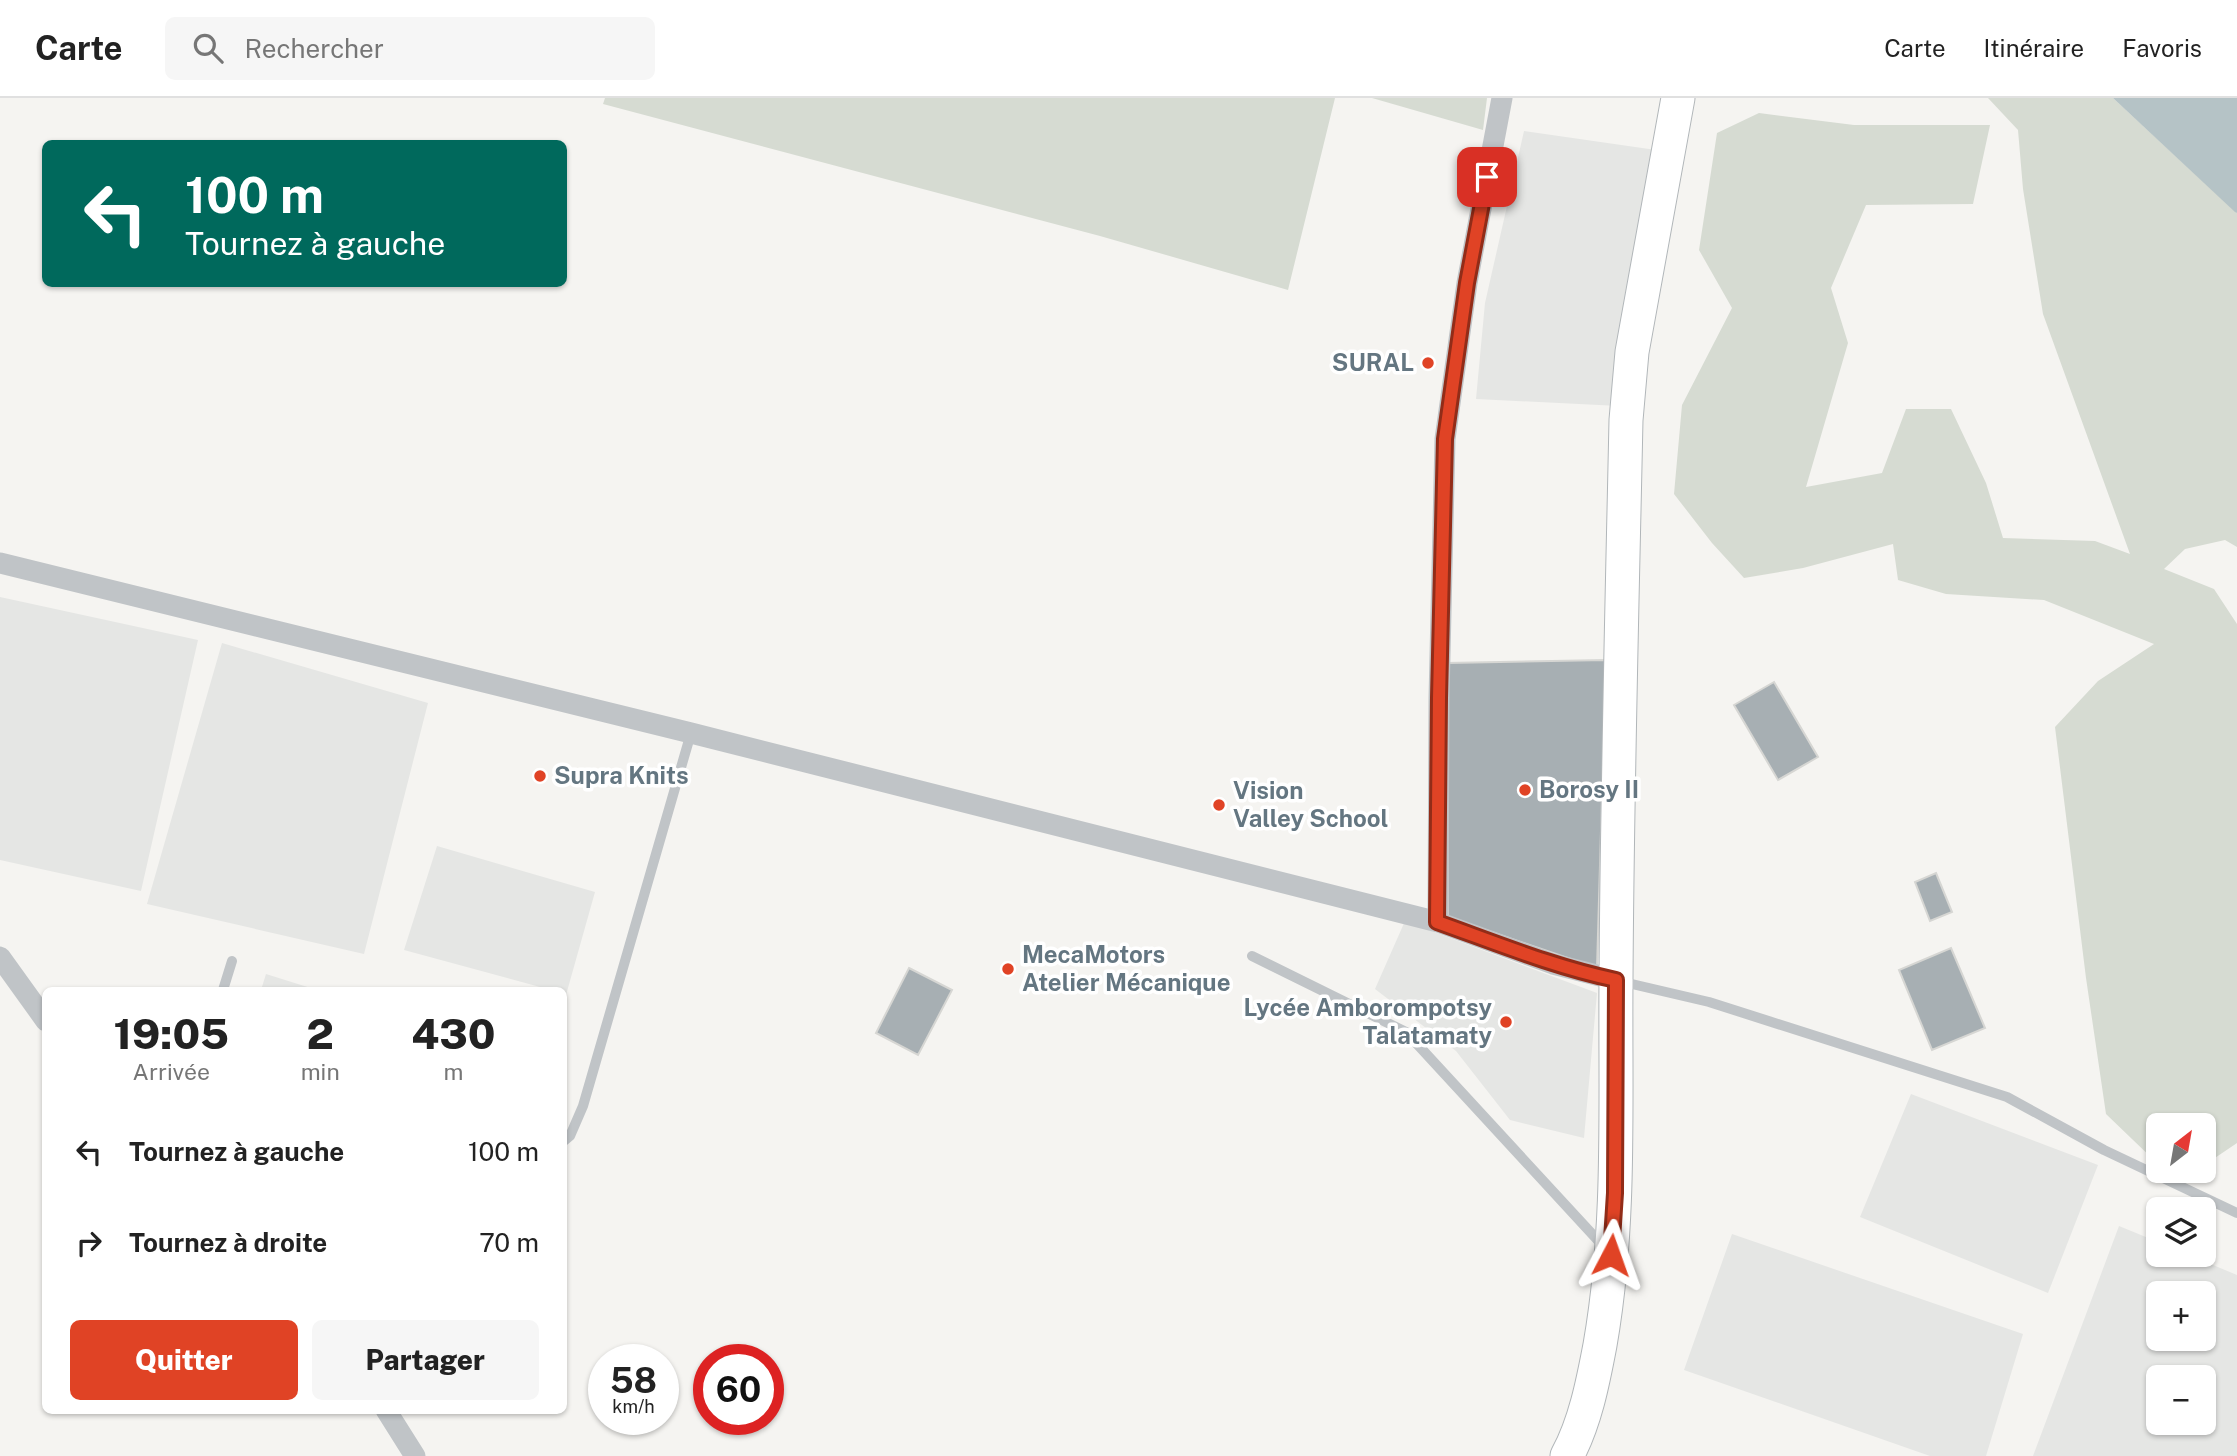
<!DOCTYPE html>
<html lang="fr">
<head>
<meta charset="utf-8">
<style>
  body { margin:0; font-family:"Public Sans",sans-serif; background:#f6f6f6; color:#222; height:100vh; display:flex; flex-direction:column; font-size:26px; white-space:nowrap }
  * { box-sizing:border-box; margin:0 }
  p { font-size:23px; color:#767676 }
  .icon { flex:none; width:38px; height:38px; fill:none; stroke:currentColor; stroke-width:2; stroke-linecap:round; stroke-linejoin:round }
  .map { position:relative; flex:1; overflow:hidden }
  .drawer { position:absolute; left:42px; top:889px; width:525px; height:427px; display:flex; flex-direction:column; background:#fff; border-radius:10px; box-shadow:0 2px 5px #0004 }
  .drawer>* { flex:none }
  .hud { position:absolute; left:42px; top:42px; width:525px; height:147px; border-radius:10px; box-shadow:0 2px 5px #0004; background:#00695c; color:#fff; overflow:hidden }
  .needle { width:46px; rotate:31deg }
  .tools { position:absolute; left:2146px; top:1015px; display:grid; gap:14px }
  .tools a { display:grid; place-items:center; width:70px; height:70px; border-radius:10px; background:#fff; box-shadow:0 2px 5px #0004; font-size:35px }
  .speed { position:absolute; left:588px; top:1246px; display:flex; gap:14px; font-size:35px; font-weight:700; text-align:center }
  .speed>* { display:grid; place-content:center; width:91px; height:91px; border-radius:50%; background:#fff; box-shadow:0 2px 5px #0004; line-height:1 }
  .speed small { font-size:18px; font-weight:400 }
  .speed .limit { border:10px solid #d22; background:#fff; color:#111 }
  .pin { position:absolute; display:grid; place-items:center; width:60px; height:60px; color:#fff; margin:-30px; border-radius:14px; box-shadow:0 4px 10px #0006 }
  .me { position:absolute; width:77px; margin:-38px; rotate:4deg; stroke-linejoin:round; filter:drop-shadow(0 0 5px #0008) }
  .turn { display:flex; align-items:center; gap:24px; height:147px; padding:0 28px; font-size:32px }
  .turn .icon { width:91px; height:91px; stroke-width:2.5 }
  .turn b { display:block; font-size:49px; line-height:60px }
  .eta { display:flex; justify-content:space-evenly; align-items:center; height:119px; text-align:center }
  .eta b { font-size:42px; font-weight:800; line-height:49px }
  .action { display:flex; gap:14px; margin-top:auto; padding:14px 28px }
  .action a { flex:1; height:80px; border-radius:10px; background:#e04325; color:#fff; font-size:28px; font-weight:800; line-height:80px; text-align:center }
  .action a+a { background:#f6f6f6; color:#222 }
  ul { padding:0; list-style:none }
  li { display:flex; align-items:center; gap:21px; height:91px; padding:0 28px }
  li div { flex:1 }
  li b { display:block; font-size:26px }
  li em { font-style:normal }
  header { display:flex; align-items:center; gap:42px; box-sizing:border-box; height:98px; padding:0 35px; background:#fff; border-bottom:2px solid #e0e0e0 }
  header strong { font-size:33px }
  nav { display:flex; gap:38px; margin-inline-start:auto; font-size:24px }
  .search { width:490px; height:63px; background:#f6f6f6; display:flex; align-items:center; gap:18px; box-sizing:border-box; padding:0 24px; border-radius:10px; color:#767676; font-size:26px }
  .map>svg:first-child { display:block }
  .built { fill:#e5e6e4; fill-rule:evenodd }
  .green { fill:#d6dbd2 }
  .water { fill:#b5c3c6 }
  .building { fill:#a7afb3; stroke:#d6d6d3; stroke-width:2 }
  .lines { fill:none; stroke-linecap:round; stroke-linejoin:round }
  .primary-casing { stroke:#b1b6b9; stroke-width:35 }
  .service { stroke:#c0c4c7; stroke-width:10 }
  .minor { stroke:#c0c4c7; stroke-width:21 }
  .primary { stroke:#fff; stroke-width:33 }
  .route-casing { stroke:#922c18; stroke-width:18 }
  .route { stroke:#e04325; stroke-width:12 }
  .poi-dot { fill:#e04325; stroke:#fff; stroke-width:2.5 }
  .labels { text-anchor:middle; stroke-width:7; stroke-linejoin:round; paint-order:stroke }
  .poi-label { font-size:24px; font-weight:bold; fill:#647681; stroke:#fff; text-anchor:start }
</style>
</head>
<body>
<header>
<strong>Carte</strong>
<div class="search"><svg class="icon" aria-label="search" viewBox="0 0 24 24"><circle cx="10" cy="10" r="6"/><path d="M15 15l6 6"/></svg>Rechercher</div>
<nav><a>Carte</a><a>Itinéraire</a><a>Favoris</a></nav>
</header>
<div class="map">
<svg width="2237" height="1358" viewBox="0 0 2237 1358">
  <rect width="100%" height="100%" fill="#f5f4f1"/>
  <path class="built" d="M1524,33L1656,52L1619,308L1476,301L1485,205Z
    M0,499L198,542L141,793L0,762Z
    M222,545L428,605L364,856L147,806Z
    M437,748L595,794L566,897L564,896V892H551L404,852Z
    M1405,823L1597,895L1584,1040L1510,1022L1456,953L1375,891Z
    M266,876L317,892H261Z
    M1911,996L2098,1067L2048,1195L1860,1119Z
    M2119,1128L2158,1144V1157H2189L2237,1177V1358H2033ZM2158,1195H2203V1241H2158ZM2203,1279V1325H2158V1279Z
    M1732,1136L2023,1236L1986,1358H1930L1684,1272Z"/>
  <path class="green" d="M605,0H1335L1288,192L1100,138L603,6Z
    M1372,0H1487L1483,32Z
    M1988,0H2113L2237,115V449L2225,442L2185,451L2164,471L2214,491L2237,526V1045L2203,1068V1027H2158V1066L2106,1016L2086,880L2055,629L2098,583L2154,546L2044,502L1946,496L1898,482L1893,446L1803,470L1744,480L1712,445L1674,396L1682,307L1732,210L1699,152L1717,35L1759,15L1854,27H1990L1973,106L1866,107L1831,190L1848,245L1806,389L1882,375L1906,311H1951L1986,385L2003,440L2095,443L2130,456L2043,216L2023,91L2018,32Z"/>
  <path class="water" d="M2113,0H2237V115L2235,114Z"/>
  <path class="building" d="M1606,562L1597,870L1448,819L1447,565Z
    M1774,584L1818,659L1778,682L1734,607Z
    M1936,775L1952,814L1930,823L1915,784Z
    M1951,850L1985,930L1932,952L1899,872Z
    M909,870L952,892L918,957L876,935Z"/>
  <g class="lines">
    <defs>
      <path id="primary" d="M1567,1358C1585,1325 1593,1284 1600,1247C1621,1127 1615,1004 1616,883C1617,696 1622,509 1626,322L1632,254L1678,0"/>
    </defs>
    <use href="#primary" class="primary-casing"/>
    <path class="service" d="M1252,858L1406,934L1605,1150
      M1619,883L1709,904L2007,999L2104,1052L2237,1115
      M223,892L232,863
      M564,1043L570,1038L583,1008L691,635"/>
    <path class="minor" d="M0,465L691,635L1438,824L1553,866L1616,882
      M1438,824L1439,600L1445,341L1467,185L1502,0
      M0,859L46,923
      M386,1312L415,1358"/>
    <use href="#primary" class="primary"/>
  </g>
  <g class="lines">
    <defs>
      <path id="route" d="M1487,79L1467,185L1445,341L1439,600L1437,824C1496,845 1554,869 1616,882L1615,1095L1611,1157"/>
    </defs>
    <use href="#route" class="route-casing"/>
    <use href="#route" class="route"/>
  </g>
  <g class="poi-dot">
    <circle cx="1428" cy="265" r="7"/>
    <circle cx="540" cy="678" r="7"/>
    <circle cx="1525" cy="692" r="7"/>
    <circle cx="1219" cy="707" r="7"/>
    <circle cx="1008" cy="871" r="7"/>
    <circle cx="1506" cy="924" r="7"/>
  </g>
  <g class="labels">
    <g class="poi-label">
      <text x="1414" y="273" text-anchor="end">SURAL</text>
      <text x="554" y="686">Supra Knits</text>
      <text x="1539" y="700">Borosy II</text>
      <text x="1233" y="701">Vision<tspan x="1233" dy="28">Valley School</tspan></text>
      <text x="1022" y="865">MecaMotors<tspan x="1022" dy="28">Atelier Mécanique</tspan></text>
      <text x="1492" y="918" text-anchor="end">Lycée Amborompotsy<tspan x="1492" dy="28">Talatamaty</tspan></text>
    </g>
  </g>
</svg>
<div class="tools">
<a><svg class="needle" viewBox="-14 -14 28 28"><path d="M0-13l5 13h-10z" fill="#e53935"/><path d="M0 13l5-13h-10z" fill="#767676"/></svg></a>
<a><svg class="icon" aria-label="layers" viewBox="0 0 24 24"><path d="M12 4l9 5-9 5-9-5zM3 14l9 5 9-5"/></svg></a>
<a>+</a>
<a>−</a>
</div>
<div class="speed"><div>58<small>km/h</small></div><div class="limit">60</div></div>
<div class="pin" style="left:1487px;top:79px;background:#d93025"><svg class="icon" aria-label="arrive" viewBox="0 0 24 24"><path d="M6 21V4h12l-3 4 3 4H6"/></svg></div>
<svg class="me" style="left:1611px;top:1157px" viewBox="-20 -20 40 40"><path d="M0-17L14 15 0 8-14 15z" fill="#e04325" stroke="#fff" stroke-width="4"/></svg>
<div class="hud">
<div class="turn"><svg class="icon" aria-label="left" viewBox="0 0 24 24"><path d="M17 20v-9H6M10 6l-5 5 5 5"/></svg><div><b>100 m</b>Tournez à gauche</div></div>
</div>
<section class="drawer">
<div class="eta">
<div><b>19:05</b><p>Arrivée</p></div>
<div><b>2</b><p>min</p></div>
<div><b>430</b><p>m</p></div>
</div>
<ul>
<li><svg class="icon" aria-label="left" viewBox="0 0 24 24"><path d="M17 20v-9H6M10 6l-5 5 5 5"/></svg><div><b>Tournez à gauche</b></div><em>100 m</em></li>
<li><svg class="icon" aria-label="right" viewBox="0 0 24 24"><path d="M7 20v-9h11M14 6l5 5-5 5"/></svg><div><b>Tournez à droite</b></div><em>70 m</em></li>
</ul>
<div class="action"><a>Quitter</a><a>Partager</a></div>
</section>
</div>
</body>
</html>
